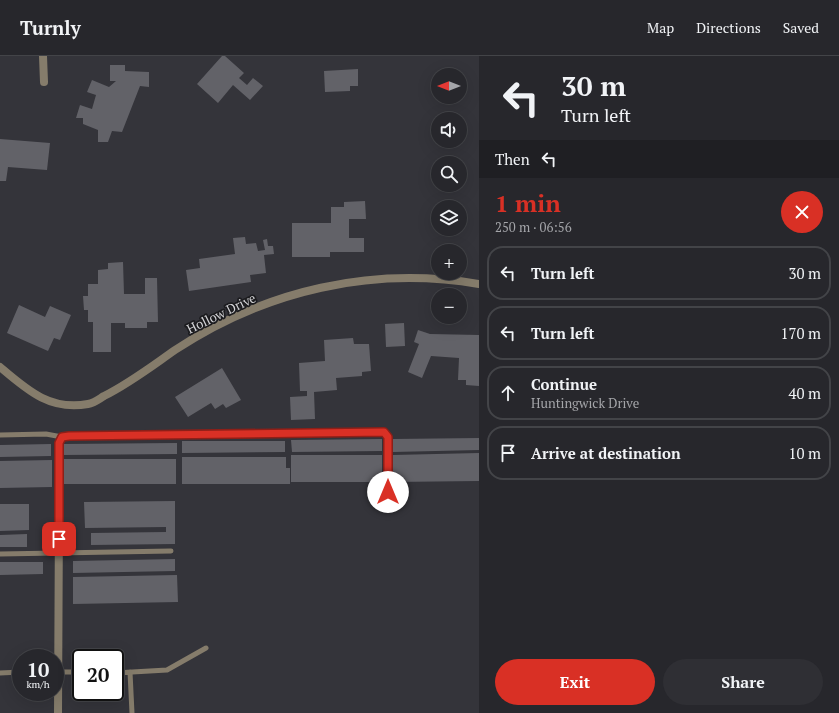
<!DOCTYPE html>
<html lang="en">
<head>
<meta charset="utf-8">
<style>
  body { margin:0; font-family:"PT Serif",serif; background:#2f2f34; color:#f1f3f6; height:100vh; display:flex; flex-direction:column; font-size:15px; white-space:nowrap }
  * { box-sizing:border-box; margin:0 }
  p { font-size:13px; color:#a4a5a9 }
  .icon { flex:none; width:22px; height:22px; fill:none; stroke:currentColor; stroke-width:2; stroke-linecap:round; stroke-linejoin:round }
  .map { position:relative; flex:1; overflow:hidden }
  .details { display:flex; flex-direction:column; background:#27272c; width:360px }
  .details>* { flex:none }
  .guide { background:#27272c; color:#f1f3f6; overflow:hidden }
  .needle { width:26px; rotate:270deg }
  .tools { position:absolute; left:431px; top:12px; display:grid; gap:8px }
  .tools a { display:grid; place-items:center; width:36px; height:36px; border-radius:50%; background:#27272c; box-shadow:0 4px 16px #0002,0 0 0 1px #434448; font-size:20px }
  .speed { position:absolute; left:12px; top:593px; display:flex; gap:8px; font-size:20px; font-weight:700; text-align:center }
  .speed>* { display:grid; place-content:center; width:52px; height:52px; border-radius:50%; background:#27272c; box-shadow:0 4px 16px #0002,0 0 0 1px #434448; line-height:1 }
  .speed small { font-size:10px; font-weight:400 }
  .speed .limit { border:2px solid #111; border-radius:6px; background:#fff; color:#111 }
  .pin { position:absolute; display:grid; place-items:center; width:34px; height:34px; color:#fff; margin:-17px; border-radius:8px; box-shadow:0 2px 6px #0006 }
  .me { position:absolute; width:44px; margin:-22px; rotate:0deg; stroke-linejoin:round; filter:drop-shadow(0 0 3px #0008) }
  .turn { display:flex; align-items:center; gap:14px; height:84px; padding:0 16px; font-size:18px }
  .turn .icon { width:52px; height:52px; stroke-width:2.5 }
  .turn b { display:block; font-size:28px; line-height:34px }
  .then { display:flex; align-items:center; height:38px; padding:0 16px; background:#0003; gap:8px; font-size:15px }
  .round { display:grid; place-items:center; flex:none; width:42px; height:42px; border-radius:21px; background:#2f2f34 }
  .overview { display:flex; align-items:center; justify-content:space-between; height:68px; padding:0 16px }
  h1 { font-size:24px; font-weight:700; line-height:30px; color:#d93025 }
  .cta { display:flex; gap:8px; margin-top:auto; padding:8px 16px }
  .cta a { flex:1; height:46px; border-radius:24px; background:#d93025; color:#fff; font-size:16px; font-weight:700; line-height:46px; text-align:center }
  .cta a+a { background:#2f2f34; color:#f1f3f6 }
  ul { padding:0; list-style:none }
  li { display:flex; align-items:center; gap:12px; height:54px; margin:0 8px 6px; padding:0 8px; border:2px solid #434448; border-radius:16px }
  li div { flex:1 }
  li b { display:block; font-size:15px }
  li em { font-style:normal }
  header { display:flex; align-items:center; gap:24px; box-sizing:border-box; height:56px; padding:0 20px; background:#27272c; border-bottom:1px solid #434448 }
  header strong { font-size:19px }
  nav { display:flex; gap:22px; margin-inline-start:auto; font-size:14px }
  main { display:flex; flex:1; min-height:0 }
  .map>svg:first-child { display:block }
  .building { fill:#626268 }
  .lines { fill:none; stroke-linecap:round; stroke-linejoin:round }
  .service { stroke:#857c6b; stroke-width:5 }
  .minor { stroke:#857c6b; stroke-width:8 }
  .route-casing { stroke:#8d1f18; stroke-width:10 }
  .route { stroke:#d93025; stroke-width:7 }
  .labels { text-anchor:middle; stroke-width:3.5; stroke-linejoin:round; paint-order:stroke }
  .street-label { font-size:13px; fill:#d4d4d7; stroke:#1c1c1f }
</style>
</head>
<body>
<header>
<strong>Turnly</strong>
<nav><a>Map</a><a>Directions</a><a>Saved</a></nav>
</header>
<main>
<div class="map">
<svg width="479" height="657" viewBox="0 0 479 657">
  <rect width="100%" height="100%" fill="#34343a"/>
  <path class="building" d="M222,0H225L244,17L239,22L247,29L253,22L263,30L250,44L233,29L218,47L197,28Z
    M110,9H125V15L149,16V31L140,30L122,76L112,75L108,86H98V74L83,68V62H76L80,49L92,53L96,39L87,36L92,24L109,31L116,25H110Z
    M358,13V30H350V35L325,36L324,15Z
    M0,83L50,87L47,114L8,111L6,125H0Z
    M365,145L366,163H349V182H364V196H330V201H292V167H331V151H344V146Z
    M245,181L246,188L256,187L258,195L265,194L263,184L267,183L268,190H273L274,198L264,199L266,217L250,219L251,226L189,235L186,214L200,212L199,203L235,198L233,182Z
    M123,206L124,238H145V222H157L158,266H147V272H125V267H111V296H93V266H88V254H84L83,240H88V228H98V214L108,213V207Z
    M19,249L45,261L50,250L71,259L60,284L54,282L48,295L7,277Z
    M404,267L405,290L386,291L385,268Z
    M418,274L430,278L479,279V330L466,329V324H458L459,302L431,300L422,322L408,316L419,288L414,286Z
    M353,282L354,288H369L371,315L362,316V320L336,322L337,334L314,336L315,363L291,364L290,341L307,340V335H300L299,307L325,305L324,284Z
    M222,312L241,344L226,352L223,348L215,353L211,347L188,361L175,341Z
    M479,382V394L393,396V383Z
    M382,383V395L292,396L291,384Z
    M182,385H285V396L182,397Z
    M177,387V398L63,399V388Z
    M51,388V400L0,401V389Z
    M479,397V425L393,426V399Z
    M291,399H382V426H291Z
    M182,401H286V412H290V428H182Z
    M63,403H176V428H63Z
    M52,404V431L0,432V405Z
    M175,445V488L91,489V477L166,476V471L85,472L84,446Z
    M0,448H29V474L0,475Z
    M27,478V491H0V479Z
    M175,503V515L73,517V505Z
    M0,506H43V518L0,519Z
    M177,519L178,546L73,548V521Z"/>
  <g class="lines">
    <path class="service" d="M0,379L46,378L62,381
      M59,455V387L62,381L69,380L385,376L388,381V436
      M0,498L171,495
      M56,616H81
      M130,616L132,657
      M0,617L21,616
      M115,617L167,614L206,592"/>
    <path class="minor" d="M43,0L44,26
      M0,311C27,334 50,355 88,348C94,347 99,343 104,340C130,327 152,310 175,294C266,234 372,210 479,228
      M58,657L59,455"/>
  </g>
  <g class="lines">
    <defs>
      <path id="route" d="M59,483V387L62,381L69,380L384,376L388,381V436"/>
    </defs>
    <use href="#route" class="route-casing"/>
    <use href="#route" class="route"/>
  </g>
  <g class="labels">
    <g class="street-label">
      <text transform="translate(221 257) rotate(-26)" y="5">Hollow Drive</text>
    </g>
  </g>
</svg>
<div class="tools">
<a><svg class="needle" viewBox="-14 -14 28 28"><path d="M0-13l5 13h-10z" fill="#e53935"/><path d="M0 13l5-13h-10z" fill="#a4a5a9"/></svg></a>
<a><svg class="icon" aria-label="sound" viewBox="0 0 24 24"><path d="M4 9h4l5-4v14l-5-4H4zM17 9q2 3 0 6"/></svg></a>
<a><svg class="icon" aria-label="search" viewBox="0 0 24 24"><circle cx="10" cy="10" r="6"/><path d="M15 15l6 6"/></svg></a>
<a><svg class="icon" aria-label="layers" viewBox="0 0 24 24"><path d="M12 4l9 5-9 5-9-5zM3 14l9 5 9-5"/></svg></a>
<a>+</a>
<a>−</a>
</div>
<div class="speed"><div>10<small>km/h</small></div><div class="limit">20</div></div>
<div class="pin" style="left:59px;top:483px;background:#d93025"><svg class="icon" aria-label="arrive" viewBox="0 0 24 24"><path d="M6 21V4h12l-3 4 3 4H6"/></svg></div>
<svg class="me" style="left:388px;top:436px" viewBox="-20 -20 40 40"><circle r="19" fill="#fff"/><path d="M0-13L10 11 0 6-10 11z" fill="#d93025"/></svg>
</div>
<section class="details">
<div class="guide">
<div class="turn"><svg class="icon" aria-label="left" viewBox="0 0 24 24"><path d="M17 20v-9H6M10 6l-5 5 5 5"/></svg><div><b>30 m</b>Turn left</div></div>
<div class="then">Then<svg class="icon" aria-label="left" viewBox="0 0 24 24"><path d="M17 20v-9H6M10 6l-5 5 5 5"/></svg></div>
</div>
<div class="overview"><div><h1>1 min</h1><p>250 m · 06:56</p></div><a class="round" style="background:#d93025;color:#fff"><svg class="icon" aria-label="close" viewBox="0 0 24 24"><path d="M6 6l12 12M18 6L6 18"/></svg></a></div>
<ul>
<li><svg class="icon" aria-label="left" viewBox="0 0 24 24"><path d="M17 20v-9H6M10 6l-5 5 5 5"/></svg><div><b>Turn left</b></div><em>30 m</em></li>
<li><svg class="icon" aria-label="left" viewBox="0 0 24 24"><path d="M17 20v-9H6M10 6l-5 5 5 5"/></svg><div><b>Turn left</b></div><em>170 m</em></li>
<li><svg class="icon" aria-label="ahead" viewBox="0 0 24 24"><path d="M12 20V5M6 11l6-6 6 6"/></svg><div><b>Continue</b><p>Huntingwick Drive</p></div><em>40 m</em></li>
<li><svg class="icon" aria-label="arrive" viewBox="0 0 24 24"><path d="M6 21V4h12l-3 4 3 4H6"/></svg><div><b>Arrive at destination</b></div><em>10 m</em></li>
</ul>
<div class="cta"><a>Exit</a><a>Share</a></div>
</section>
</main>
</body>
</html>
